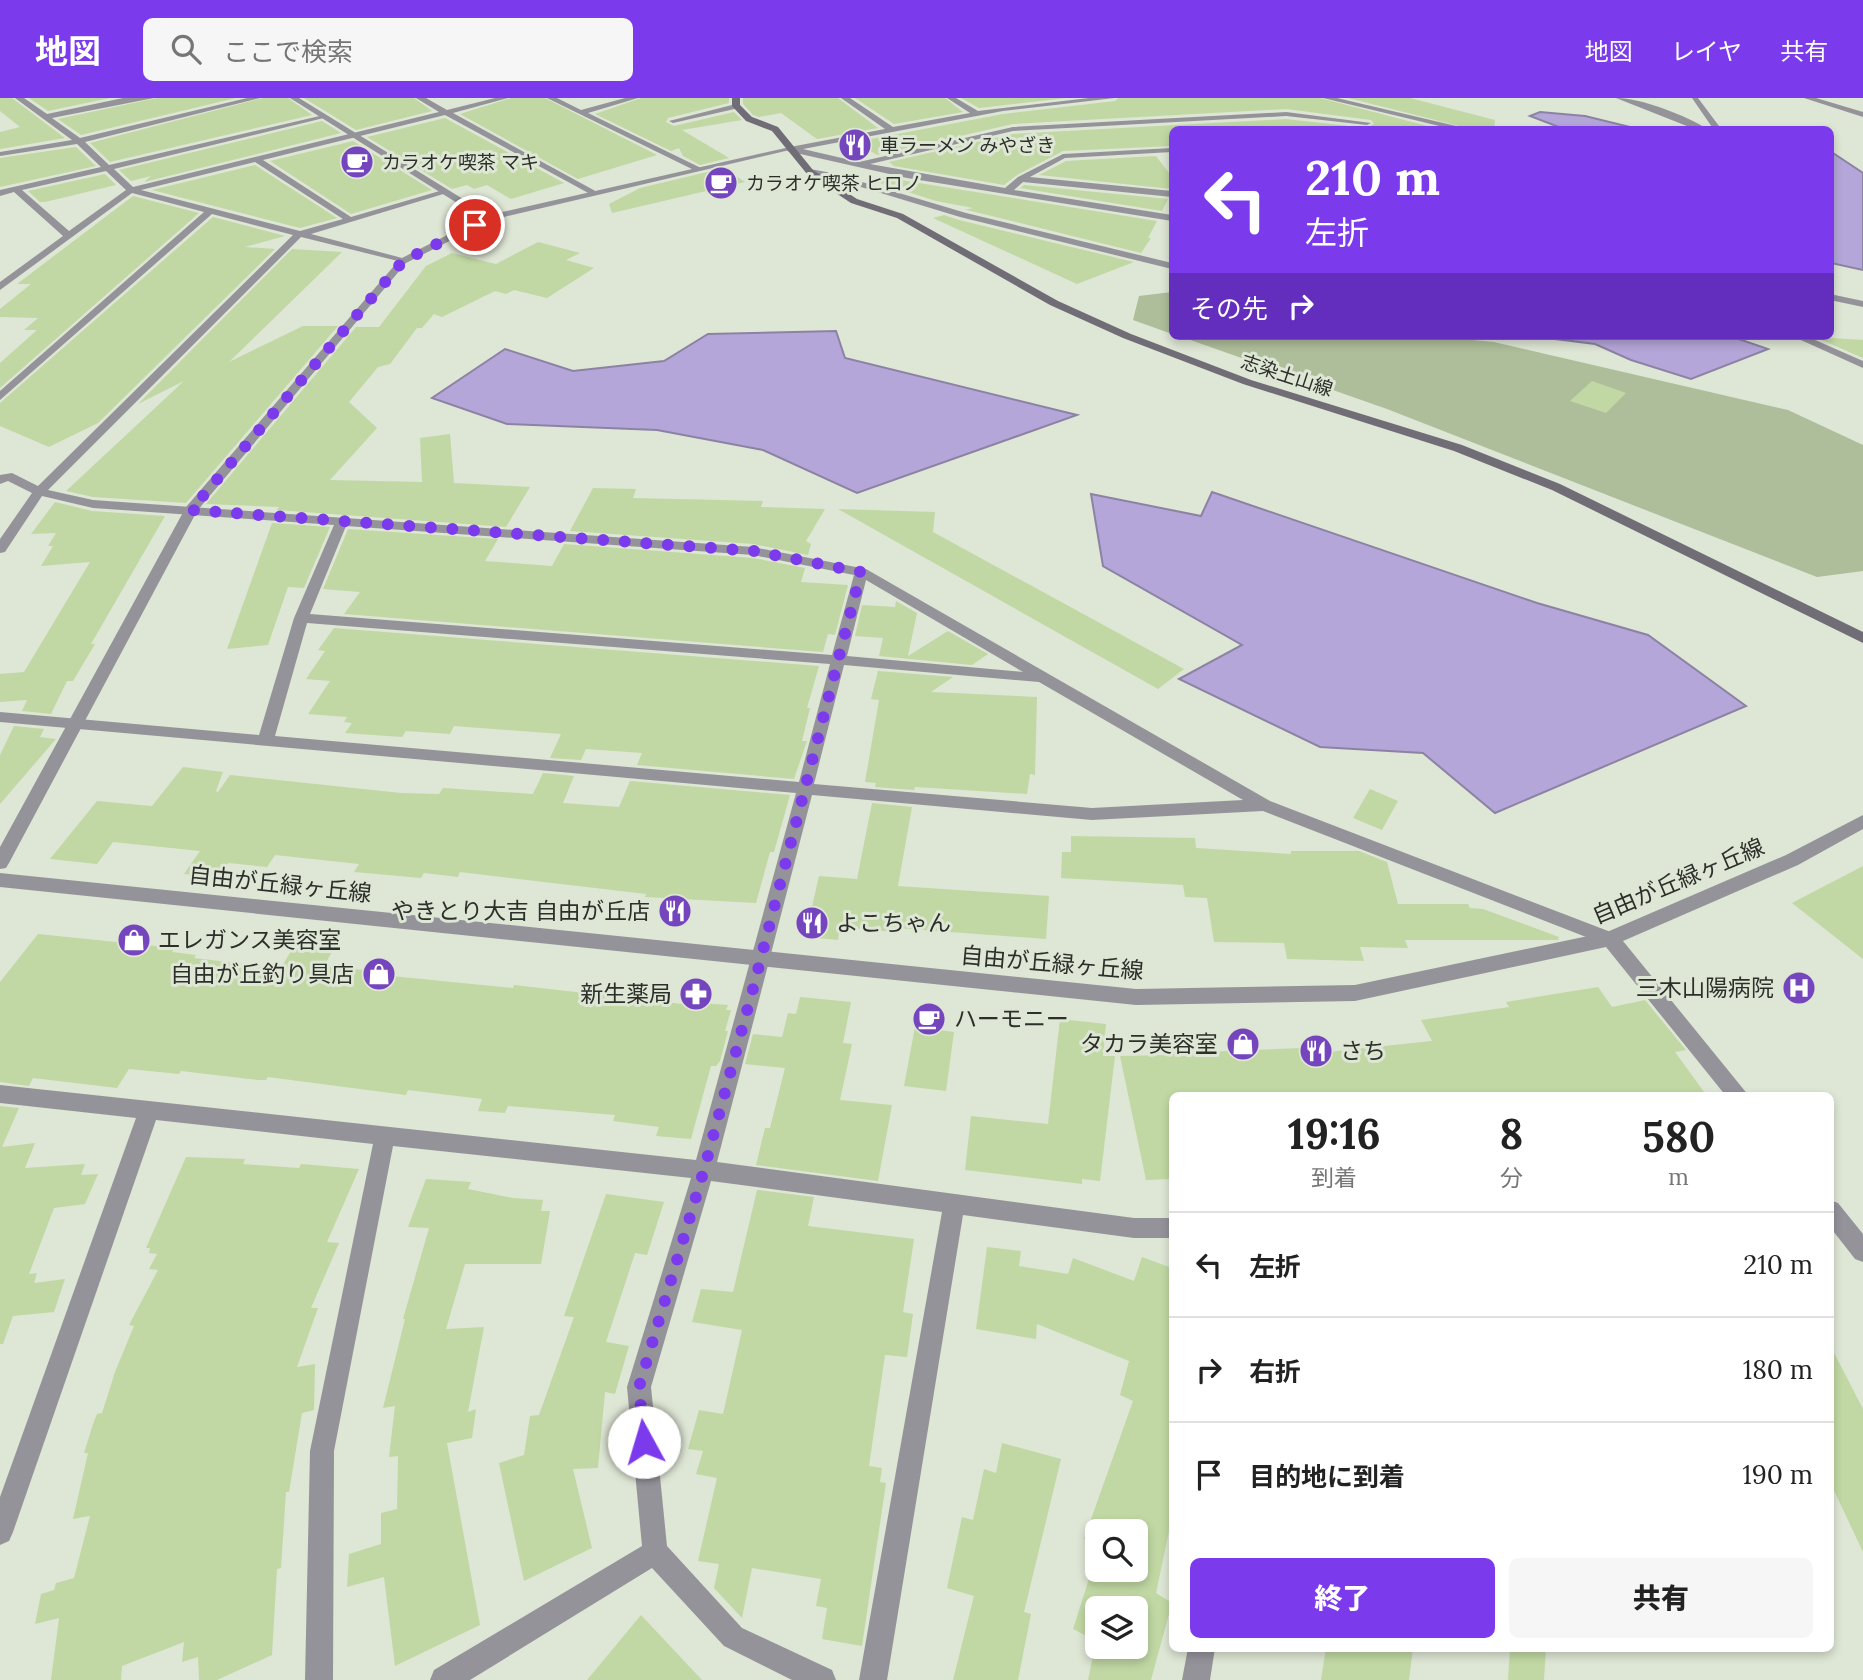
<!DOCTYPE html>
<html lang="ja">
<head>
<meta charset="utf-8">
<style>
  body { margin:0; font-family:Lora,"Noto Sans JP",serif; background:#f6f6f6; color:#222; height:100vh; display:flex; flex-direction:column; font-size:26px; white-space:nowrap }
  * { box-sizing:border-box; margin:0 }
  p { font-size:23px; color:#767676 }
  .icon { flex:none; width:38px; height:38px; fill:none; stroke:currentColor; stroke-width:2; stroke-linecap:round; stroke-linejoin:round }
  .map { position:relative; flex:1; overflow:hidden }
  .side { position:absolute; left:1169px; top:994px; width:665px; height:560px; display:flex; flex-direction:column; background:#fff; border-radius:10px; box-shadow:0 4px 10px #0003 }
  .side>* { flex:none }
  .banner { position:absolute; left:1169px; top:28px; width:665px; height:214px; border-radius:10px; box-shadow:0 4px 10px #0003; background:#7c3aed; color:#fff; overflow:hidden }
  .buttons { position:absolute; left:1085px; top:1421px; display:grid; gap:14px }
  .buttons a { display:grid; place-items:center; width:63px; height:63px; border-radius:10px; background:#fff; box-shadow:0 4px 10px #0003; font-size:35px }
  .pin { position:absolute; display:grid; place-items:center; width:60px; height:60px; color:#fff; margin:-30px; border:4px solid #fff; border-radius:50%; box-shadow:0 2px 7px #0007 }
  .me { position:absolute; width:77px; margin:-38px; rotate:354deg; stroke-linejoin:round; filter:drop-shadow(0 0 5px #0008) }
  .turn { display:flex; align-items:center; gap:24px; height:147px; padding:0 21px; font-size:32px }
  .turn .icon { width:91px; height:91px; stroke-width:2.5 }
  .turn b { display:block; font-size:49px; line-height:60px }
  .then { display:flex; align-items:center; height:66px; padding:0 21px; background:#0003; gap:14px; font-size:26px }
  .eta { display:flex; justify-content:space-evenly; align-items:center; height:119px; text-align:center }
  .eta b { font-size:42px; font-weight:800; line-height:49px }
  .button { display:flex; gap:14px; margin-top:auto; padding:14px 21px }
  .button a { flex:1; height:80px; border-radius:10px; background:#7c3aed; color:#fff; font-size:28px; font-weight:800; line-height:80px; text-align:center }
  .button a+a { background:#f6f6f6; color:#222 }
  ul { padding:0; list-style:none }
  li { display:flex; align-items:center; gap:21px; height:105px; padding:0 21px; border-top:2px solid #e0e0e0 }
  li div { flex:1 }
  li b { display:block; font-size:26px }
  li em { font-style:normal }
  header { display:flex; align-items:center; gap:42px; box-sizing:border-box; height:98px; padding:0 35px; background:#7c3aed; color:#fff }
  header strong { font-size:33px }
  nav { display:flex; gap:38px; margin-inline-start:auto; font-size:24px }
  .search { width:490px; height:63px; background:#f6f6f6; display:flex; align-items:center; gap:18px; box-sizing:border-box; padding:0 24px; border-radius:10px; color:#767676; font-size:26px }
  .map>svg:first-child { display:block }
  .green { fill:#aebe9a }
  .water { fill:#b5a6d9; stroke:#8c83a4; stroke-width:2 }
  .building { fill:#c1d8a4; fill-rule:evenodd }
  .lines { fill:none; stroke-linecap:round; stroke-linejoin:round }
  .minor { fill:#95939a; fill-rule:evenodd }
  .tertiary { fill:#95939a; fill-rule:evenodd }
  .secondary { fill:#706d77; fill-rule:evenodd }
  .route { stroke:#7c3aed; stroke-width:12; stroke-dasharray:0 21.6 }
  .labels { text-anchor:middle; stroke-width:6; stroke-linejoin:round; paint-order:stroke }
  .far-poi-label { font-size:19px; fill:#2d302a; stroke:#dee6d5; text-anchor:start }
  .far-street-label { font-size:19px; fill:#2d302a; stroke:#dee6d5 }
  .street-label { font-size:23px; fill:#2d302a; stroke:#dee6d5 }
  .poi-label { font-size:23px; fill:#2d302a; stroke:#dee6d5; text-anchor:end }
</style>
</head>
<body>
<header>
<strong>地図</strong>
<div class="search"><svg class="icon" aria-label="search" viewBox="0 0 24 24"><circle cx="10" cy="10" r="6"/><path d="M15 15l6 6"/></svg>ここで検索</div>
<nav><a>地図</a><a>レイヤ</a><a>共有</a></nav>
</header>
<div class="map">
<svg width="1863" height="1582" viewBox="0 0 1863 1582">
  <rect width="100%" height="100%" fill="#dee6d5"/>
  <path class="green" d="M1172,194V236L1133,222L1139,198Z
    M1179,238H1430L1494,244L1788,312L1863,347V473L1817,479L1387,311Z"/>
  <path class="water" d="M1540,14L1585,18L1638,31H1564L1530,18Z
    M1830,53L1863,75V172L1831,165Z
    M836,233L845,260L1077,317L857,395L763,352L657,332L507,326L432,300L505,251L573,273L664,263L708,236Z
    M1531,238H1730L1768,251L1691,281L1631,262L1595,246Z
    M1212,394L1537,505L1648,537L1746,608L1495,715L1423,655L1320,649L1179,581L1242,547L1103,468L1091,396L1201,418Z"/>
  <path class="building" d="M0,0H12L65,40L0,51V34L20,29L0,13Z
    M29,0H110L48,13Z
    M157,0H236L81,37L58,21Z
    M263,0H288L312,17L110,64L90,45Z
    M304,0H414L432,13L356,32Z
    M511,0H545L657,57L578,81L460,16Z
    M641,0H729V5L668,20L666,24L674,28L734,14L742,22L682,32L729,60L700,67L683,58L679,50L671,53L595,16Z
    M743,0H838L878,30L817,41L781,15L759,19L753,17L743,6Z
    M855,0H945L963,14L894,26Z
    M961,0H1066L979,10Z
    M1118,0H1320L1443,32H1172V48L1063,53L1017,77L1004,87L894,68L889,64L1013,36L1286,21L1367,30L1374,26L1371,22L1286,11L1013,26L877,57L855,44L1003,16L1115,3Z
    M1348,0H1410L1495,22L1494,32H1475Z
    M445,20L564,85L511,101L487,87L474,91L467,87L452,91L367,39Z
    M322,23L341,35L144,84L151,78L131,83L119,72Z
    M353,43L432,92L351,116L270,63Z
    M76,49L96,68L0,89V60Z
    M1156,58L1172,79V91L1039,77L1066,63Z
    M255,67L337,120L300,130L152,92Z
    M724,70L745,84L612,115L609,106L640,90Z
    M105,76L116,87L45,104H40L28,93Z
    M886,78L906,83L1157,123L1148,140H1151L1141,155L967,112H964L973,110L936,103L874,83Z
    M1024,87L1168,101L1162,113L1020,90Z
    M133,98L199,115L0,290V265L37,232H24L38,220L0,219V211L31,186H17Z
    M944,117L959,122L1134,164L1077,186L933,120Z
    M213,119L285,138L245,149L275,151L98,325L49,349L0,328V305Z
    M538,144L580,155L566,162L594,170L547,200L514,192L506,196L495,193L442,219L434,216L422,230H417L390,266L378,269L349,304L377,330L330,382L422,384L420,340L450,336L454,385L530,389L506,429L277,412L279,409L206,406L356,229H379L426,168L452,155L496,166Z
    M292,151L342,154L229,264L303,228H338L186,405L93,399L66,393L184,283L138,306Z
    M1815,239L1863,242V260Z
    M1592,283L1626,295L1606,315L1570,303Z
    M593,390L636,391L633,400L763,403L761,409L825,411L806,443L811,446L808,457L753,446L570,433Z
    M55,404L92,413L165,418L91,546H95L73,583H67L51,616L22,613L27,602L0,604V576L24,574L90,464L41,468L53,448H48L56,435L31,436Z
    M838,411L935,414L933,434L1184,571L1158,591Z
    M272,425L330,429L304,490L288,489L268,547L227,551Z
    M348,431L498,441L485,463L552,468L564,446L753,460L805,470L801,484L848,487L835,537L828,536L823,554L344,516L360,494L323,491Z
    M896,503L917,515L908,558L948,533L988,556L972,567L879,558L883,540L855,538L862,507L895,509Z
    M334,530L819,568L807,610H810L802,643H807L794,681L637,667L642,655L586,651L581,662L550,660L561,636L454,628L450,636L406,633L402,639L345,635L352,625L344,624L347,619L308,616L330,583L306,581L325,553L318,552Z
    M878,573L953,579L931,594L1037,599L1035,677L1030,676L1027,696L915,689L914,692L875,689L876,685L865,684L879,602L871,601Z
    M14,628L44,631L40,639L56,641L0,706V657Z
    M183,669L223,674L216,693L218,694L230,677L401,695L439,696L443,690L533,696L543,675L574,678L563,705L619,709L630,683L790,697L774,754H770L756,805L645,799L646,796L460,774L458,779L424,775L421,780L354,774L359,766L275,757L267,769L228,765L218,779L184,776L200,753L113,744L97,766L50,761L97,703L152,708Z
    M1370,691L1398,703L1382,732L1353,720Z
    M872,705L912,709L898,788L1049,798L1046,841L895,830L894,834L840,829L838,842L805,839L819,778L857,781Z
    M1071,738L1195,740L1196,750L1291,756V753H1359L1387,764L1398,806H1468L1470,810L1483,811L1559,839L1558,842H1405L1408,850L1360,849L1364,863L1287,861L1284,845L1214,844L1207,800L1185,799L1183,787L1061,780L1062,754H1071Z
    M1863,768V861L1792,805Z
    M38,836L175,850L172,854L196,857L194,860L281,870L294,848L333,852L324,868L373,873L371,876L513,890L514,887L691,907H698L699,905L728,907L726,912H731L725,933H728L720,963L716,968H711L691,1041L656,1038L659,1029L613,1023L615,1017L508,1008L505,1015L478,1013L482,1001L408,992L406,997L268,979L266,982H258L181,973L179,976L129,971L117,990L33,980L29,988L0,984V884Z
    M1598,889L1612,909L1645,902L1686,952L1675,954L1707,998H1172V1081L1146,1082L1120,958L1165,957L1164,947H1203L1204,954L1325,949L1327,954L1432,943L1421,922L1509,909L1506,904Z
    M800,899L851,904L843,945L852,946L840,1002L892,1007L878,1083L756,1067L765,1030H770L785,970L745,966L753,936L782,939L788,915L796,916Z
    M1060,921L1106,926L1103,958H1115L1100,1083L1082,1081V1086L965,1072L971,1018L1048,1026Z
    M915,929L954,934L946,993L904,988Z
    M0,1008L19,1010L2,1049L35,1045L25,1070L85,1066L81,1077L98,1076L85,1106L54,1110L29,1176L37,1175L34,1185L65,1181L54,1214L13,1218L3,1246H0Z
    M186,1059L245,1061L243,1066L299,1070L301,1066L359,1071L327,1144L339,1145L311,1210H318L297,1269L315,1266L314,1312L302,1315L289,1394H286L281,1470L277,1471L272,1557L217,1582H199L198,1559L182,1564L184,1544L122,1568L121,1582H51L59,1520L35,1526L41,1496L54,1492L56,1485L74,1480L90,1418L73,1421L88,1355H84L93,1326L97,1316L102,1315L115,1274L134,1228L129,1227L158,1172L149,1171L157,1156L149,1155L150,1150H146Z
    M426,1081L471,1084L468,1091L513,1100L543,1102L541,1113H550L541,1166H465L446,1231L484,1229L468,1314L476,1311L472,1340L447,1345L480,1527L395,1568L384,1479L347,1489L349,1456L381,1446V1415L397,1411L398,1358L389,1359L395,1308L383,1310L405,1221H403L429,1130L408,1129Z
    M757,1092L814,1099L808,1128L914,1141L903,1214L913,1216L907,1259L885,1257L869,1368L882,1370L880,1384L886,1385L862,1548L822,1541L827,1510L816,1508L821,1481L752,1470L742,1520L714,1490L719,1466L698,1463L717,1380L696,1376L703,1353L688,1351L699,1312L723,1316L742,1232L692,1224L701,1191L733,1194Z
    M606,1096L664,1104L647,1157L635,1155L606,1244L629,1248L615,1296L605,1294L598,1370L573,1371L592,1450L524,1483L499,1365L524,1357L530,1318L539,1317L574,1219L564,1218Z
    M987,1149L1021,1153L1019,1168L1068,1176L1073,1160L1134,1183L1142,1159L1172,1170V1419L1156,1495L1172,1505L1151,1582H1088L1096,1543L1073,1531L1097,1456V1472H1136V1433H1097V1447L1084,1441L1133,1303L1120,1297L1129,1263L1037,1226L1036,1241L976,1231ZM1097,1510H1136V1549H1097Z
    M1830,1247L1863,1311V1454L1830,1384Z
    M1002,1345L1061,1361L1024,1514L1031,1516L1018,1582H953L974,1498L947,1490L962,1419L973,1422L984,1371L996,1375Z
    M641,1517L702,1582H587Z
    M1326,1550H1413L1409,1582H1321Z
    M1510,1550H1546L1544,1582H1508Z"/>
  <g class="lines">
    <path class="minor" d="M15,0H24L47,16L123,0H154L52,20L80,40L247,0H260L85,44L109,67L324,17L328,19L114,71L133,89L439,14L416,0H426L447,12L495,0H508L453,15L599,95L592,97L445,17L263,62L351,119L443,92L450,94L311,136L406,161V165L301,139L48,392L93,402L753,449L866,471L1270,703L1616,836L1619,841L1616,846L1610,848L1604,846L1263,713L1092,722L812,697L717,1064L1134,1120H1172V1140H1134L963,1117L887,1582H859L942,1114L711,1083L651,1289L667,1448L742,1530L832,1572L836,1582H792L724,1548L652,1470L470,1582H430L434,1572L642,1448L627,1289L691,1080L393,1048L334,1353L333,1582H305L310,1353L373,1046L156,1022L13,1434L9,1443L0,1447V1399L136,1020L0,1005V987L696,1062L796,695L0,624V614L259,637L294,520L334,427L93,410L42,398L5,454L0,455V441L32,395L8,383L0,386V377L12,375L38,388L293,137L212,116L0,302V293L204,114L132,95L0,192V184L63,138L14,94L0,98V92L101,69L77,46L0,58V54L72,42ZM255,64L343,121L300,133L141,92ZM106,73L126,92L69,133L22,92ZM346,428L753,457L854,477L832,557L310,516ZM866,482L1023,574L847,558ZM307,525L830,566L799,684L275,638ZM844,567L1039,584L1243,702L1092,710L814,686Z
      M547,0H557L581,12L625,0H638L588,15L703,71L696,73Z
      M841,0H850L893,29L970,15L947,0H956L978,13L1089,0H1115L1003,13L803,51L859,64L1013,29L1286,14L1371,25L1367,27L1286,18L1013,33L870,66L1005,90L1018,79L1063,56L1172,50V54L1065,60L1030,79L1172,93V99L1023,84L1014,92L1172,117V123L907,80L787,53L790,49L885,31Z
      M1323,0H1337L1473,32H1456Z
      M1616,0C1642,0 1687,18 1709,32H1697Z
      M1692,0H1698L1722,32H1714Z
      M1804,0H1816L1863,14V19Z
      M736,6L739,10L673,25L669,23Z
      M810,71L832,75L966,115L1172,165V171L960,119L828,79L807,76Z
      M1830,196L1863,203V209L1830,202Z
      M1792,238H1806L1863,263V270Z
      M1188,1550H1215L1210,1582H1182Z"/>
    <path class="tertiary" d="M290,0H299L489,117L790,49L794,51L491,122L406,165L197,413L9,765L6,770L0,771V749L186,409L400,161L481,120Z
      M1863,717V731L1798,767L1623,843L1749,998H1726L1606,849L1355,903L1136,907L0,789V775L1136,891L1355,887L1607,834L1786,757Z
      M1830,1102L1838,1105L1863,1136V1164L1855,1161L1830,1129Z"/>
    <path class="secondary" d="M732,0H740V7L752,19L778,29L813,72L857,101L903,116L1058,203L1131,236L1251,282L1462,347L1560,386L1863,534V545L1552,392L1454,353L1243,286L1123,240L1050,207L897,120L851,105L807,76L772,33L746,23L732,8Z"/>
  </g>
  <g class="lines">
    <path class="route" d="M475,127L403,163L191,412L754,453L861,474L754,887L704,1072L639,1289L644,1344"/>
  </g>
  <defs>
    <symbol id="restaurant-disc" viewBox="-11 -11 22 22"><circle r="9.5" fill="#7545bd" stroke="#dee6d5"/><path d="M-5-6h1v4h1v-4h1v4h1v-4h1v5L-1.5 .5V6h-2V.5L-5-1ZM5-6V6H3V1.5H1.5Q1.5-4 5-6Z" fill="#fff"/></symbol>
    <symbol id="cafe-disc" viewBox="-11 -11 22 22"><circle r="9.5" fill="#7545bd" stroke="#dee6d5"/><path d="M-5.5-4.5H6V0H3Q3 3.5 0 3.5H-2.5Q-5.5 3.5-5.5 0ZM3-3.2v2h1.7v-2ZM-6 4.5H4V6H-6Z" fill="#fff"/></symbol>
    <symbol id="shop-disc" viewBox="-11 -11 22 22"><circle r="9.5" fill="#7545bd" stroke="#dee6d5"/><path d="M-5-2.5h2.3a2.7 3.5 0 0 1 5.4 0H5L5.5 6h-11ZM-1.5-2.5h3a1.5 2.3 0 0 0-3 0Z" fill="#fff"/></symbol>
    <symbol id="hospital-disc" viewBox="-11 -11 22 22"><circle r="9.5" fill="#7545bd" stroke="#dee6d5"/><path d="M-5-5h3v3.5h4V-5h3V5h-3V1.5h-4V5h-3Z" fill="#fff"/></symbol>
    <symbol id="pharmacy-disc" viewBox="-11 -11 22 22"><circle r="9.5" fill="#7545bd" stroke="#dee6d5"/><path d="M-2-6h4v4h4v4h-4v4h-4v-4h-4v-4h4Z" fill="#fff"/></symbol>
  </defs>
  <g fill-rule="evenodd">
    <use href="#restaurant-disc" x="836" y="28" width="38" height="38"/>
    <use href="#cafe-disc" x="338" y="45" width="38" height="38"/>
    <use href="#cafe-disc" x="702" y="66" width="38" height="38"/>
    <use href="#restaurant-disc" x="656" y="794" width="38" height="38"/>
    <use href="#restaurant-disc" x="793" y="806" width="38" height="38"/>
    <use href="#shop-disc" x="115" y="823" width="38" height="38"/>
    <use href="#shop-disc" x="360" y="857" width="38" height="38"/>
    <use href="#hospital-disc" x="1780" y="871" width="38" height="38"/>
    <use href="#pharmacy-disc" x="677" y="877" width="38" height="38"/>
    <use href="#cafe-disc" x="910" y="902" width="38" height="38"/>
    <use href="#shop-disc" x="1224" y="927" width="38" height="38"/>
    <use href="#restaurant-disc" x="1297" y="934" width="38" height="38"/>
  </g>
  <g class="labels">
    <g class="far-poi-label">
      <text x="880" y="54">車ラーメン みやざき</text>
      <text x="382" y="71">カラオケ喫茶 マキ</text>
      <text x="746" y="92">カラオケ喫茶 ヒロノ</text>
    </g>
    <g class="far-street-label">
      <text transform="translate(1287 277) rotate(18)" y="7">志染土山線</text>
    </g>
    <g class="street-label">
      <text transform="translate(1678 783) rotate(-23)" y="8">自由が丘緑ヶ丘線</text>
      <text transform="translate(280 786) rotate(6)" y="8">自由が丘緑ヶ丘線</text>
      <text transform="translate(1052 865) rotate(5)" y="8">自由が丘緑ヶ丘線</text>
    </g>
    <g class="poi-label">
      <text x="650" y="821">やきとり大吉 自由が丘店</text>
      <text x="836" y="833" text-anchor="start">よこちゃん</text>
      <text x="158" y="850" text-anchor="start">エレガンス美容室</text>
      <text x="354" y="884">自由が丘釣り具店</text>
      <text x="1774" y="898">三木山陽病院</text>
      <text x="672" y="904">新生薬局</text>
      <text x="954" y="929" text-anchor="start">ハーモニー</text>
      <text x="1218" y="954">タカラ美容室</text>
      <text x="1340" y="961" text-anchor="start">さち</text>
    </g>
  </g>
</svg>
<div class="buttons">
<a><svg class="icon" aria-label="search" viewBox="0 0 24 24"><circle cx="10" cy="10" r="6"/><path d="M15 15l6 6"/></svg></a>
<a><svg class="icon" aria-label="layers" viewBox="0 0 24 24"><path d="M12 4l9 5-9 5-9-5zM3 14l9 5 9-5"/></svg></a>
</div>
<div class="pin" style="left:475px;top:127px;background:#d93025"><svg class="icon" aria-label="arrive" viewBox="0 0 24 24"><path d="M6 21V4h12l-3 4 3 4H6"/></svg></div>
<svg class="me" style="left:644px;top:1344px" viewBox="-20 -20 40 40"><circle r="19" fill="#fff"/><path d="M0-13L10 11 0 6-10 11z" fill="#7c3aed"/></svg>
<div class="banner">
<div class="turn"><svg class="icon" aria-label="left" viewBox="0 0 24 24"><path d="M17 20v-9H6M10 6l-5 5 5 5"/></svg><div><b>210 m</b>左折</div></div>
<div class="then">その先<svg class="icon" aria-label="right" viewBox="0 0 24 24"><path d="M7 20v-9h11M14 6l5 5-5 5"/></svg></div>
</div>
<section class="side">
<div class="eta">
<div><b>19:16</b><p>到着</p></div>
<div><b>8</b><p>分</p></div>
<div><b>580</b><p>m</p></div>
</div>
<ul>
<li><svg class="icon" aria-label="left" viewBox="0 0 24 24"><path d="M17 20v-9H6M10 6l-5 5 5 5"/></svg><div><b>左折</b></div><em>210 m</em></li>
<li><svg class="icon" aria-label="right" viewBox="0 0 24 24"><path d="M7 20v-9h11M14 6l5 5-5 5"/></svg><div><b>右折</b></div><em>180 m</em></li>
<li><svg class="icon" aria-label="arrive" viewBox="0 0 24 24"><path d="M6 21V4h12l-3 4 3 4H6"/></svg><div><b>目的地に到着</b></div><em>190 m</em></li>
</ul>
<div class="button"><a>終了</a><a>共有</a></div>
</section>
</div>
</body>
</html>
